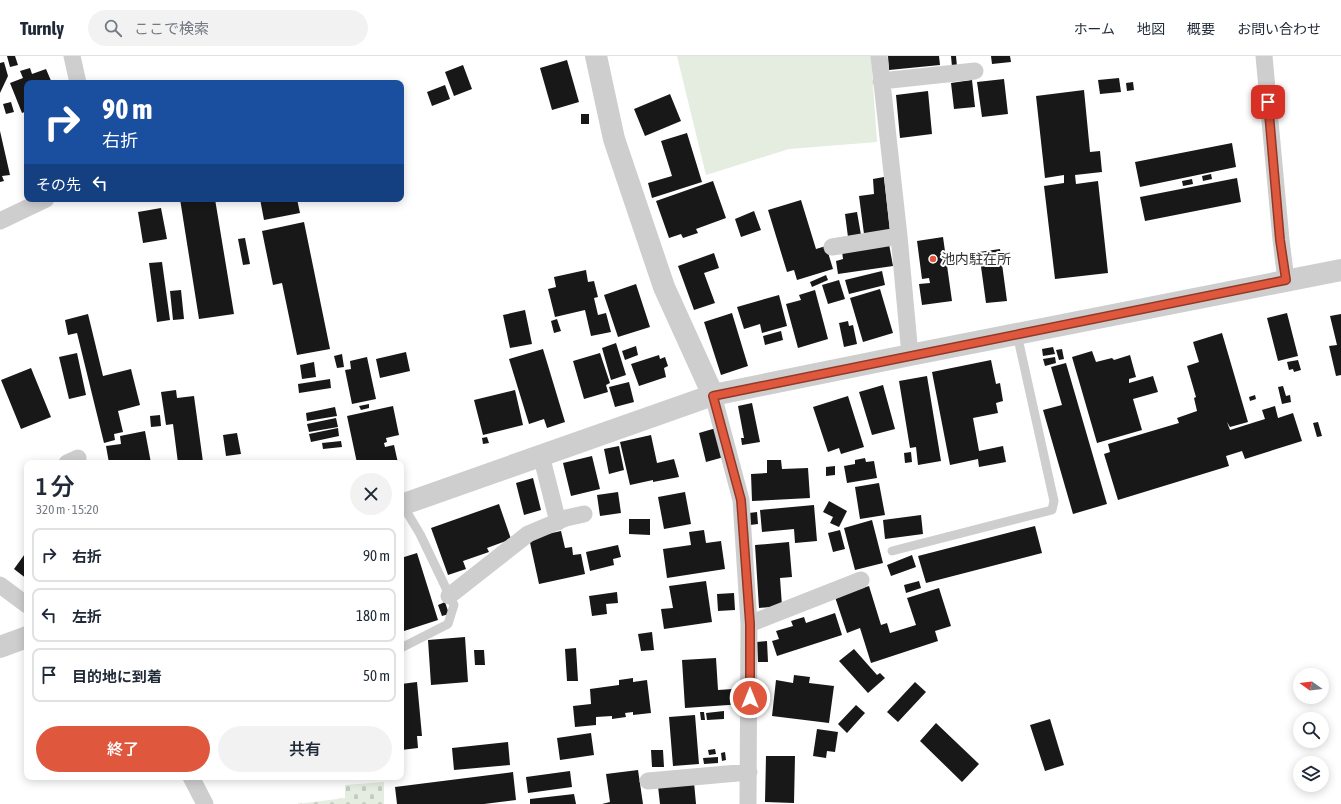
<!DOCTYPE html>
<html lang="ja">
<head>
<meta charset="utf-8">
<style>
  body { margin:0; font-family:"Asap Condensed","Noto Sans JP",sans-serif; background:#f2f2f3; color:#1f2937; height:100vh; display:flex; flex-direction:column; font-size:15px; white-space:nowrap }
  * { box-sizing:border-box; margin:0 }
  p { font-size:13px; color:#747a83 }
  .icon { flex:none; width:22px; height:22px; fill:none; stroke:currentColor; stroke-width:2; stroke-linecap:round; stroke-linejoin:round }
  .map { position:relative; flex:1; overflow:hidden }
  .details { position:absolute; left:24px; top:404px; width:380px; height:320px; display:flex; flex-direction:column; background:#fff; border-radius:8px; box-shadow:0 2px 10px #0003 }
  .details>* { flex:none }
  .guide { position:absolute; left:24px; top:24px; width:380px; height:122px; border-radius:8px; box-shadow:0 2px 10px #0003; background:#1a4fa0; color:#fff; overflow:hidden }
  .needle { width:26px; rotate:285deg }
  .controls { position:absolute; left:1293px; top:612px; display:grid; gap:8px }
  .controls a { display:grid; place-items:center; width:36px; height:36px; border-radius:50%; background:#fff; box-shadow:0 2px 10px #0003; font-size:20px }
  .pin { position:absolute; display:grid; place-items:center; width:34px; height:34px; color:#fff; margin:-17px; border-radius:8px; box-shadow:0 2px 6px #0006 }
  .me { position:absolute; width:44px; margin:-22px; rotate:0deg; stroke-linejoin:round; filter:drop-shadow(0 0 3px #0008) }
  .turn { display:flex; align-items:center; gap:14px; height:84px; padding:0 12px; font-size:18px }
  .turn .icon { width:52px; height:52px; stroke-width:2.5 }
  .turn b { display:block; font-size:28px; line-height:34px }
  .then { display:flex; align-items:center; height:38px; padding:0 12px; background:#0003; gap:8px; font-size:15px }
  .round { display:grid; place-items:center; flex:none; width:42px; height:42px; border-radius:21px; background:#f2f2f3 }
  .overview { display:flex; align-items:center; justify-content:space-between; height:68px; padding:0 12px }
  h1 { font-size:24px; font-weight:600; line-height:30px }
  .action { display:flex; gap:8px; margin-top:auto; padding:8px 12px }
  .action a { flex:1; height:46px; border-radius:24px; background:#df573c; color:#fff; font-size:16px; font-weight:600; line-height:46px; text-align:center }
  .action a+a { background:#f2f2f3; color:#1f2937 }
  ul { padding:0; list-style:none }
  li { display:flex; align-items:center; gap:12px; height:54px; margin:0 8px 6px; padding:0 4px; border:2px solid #e0e1e3; border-radius:8px }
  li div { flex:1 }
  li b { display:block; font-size:15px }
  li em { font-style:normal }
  header { display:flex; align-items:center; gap:24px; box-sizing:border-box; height:56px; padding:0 20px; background:#fff; border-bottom:1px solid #e0e1e3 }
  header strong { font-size:19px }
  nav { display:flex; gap:22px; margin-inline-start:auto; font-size:14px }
  .search { width:280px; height:36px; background:#f2f2f3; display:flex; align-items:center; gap:10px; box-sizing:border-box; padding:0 14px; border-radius:22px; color:#747a83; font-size:15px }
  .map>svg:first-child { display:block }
  .green { fill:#e4ede0 }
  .cemetery { fill:url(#cemetery-stones) }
  .building { fill:#181818 }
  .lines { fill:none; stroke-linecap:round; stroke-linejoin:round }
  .service { stroke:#cecece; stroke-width:9 }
  .minor { stroke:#cecece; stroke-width:17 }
  .tertiary { stroke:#cecece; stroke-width:22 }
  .route-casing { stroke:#913927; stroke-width:10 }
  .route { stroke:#df573c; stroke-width:7 }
  .poi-dot { fill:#df573c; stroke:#fff; stroke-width:1.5 }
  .labels { text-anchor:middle; stroke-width:4; stroke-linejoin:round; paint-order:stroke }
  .poi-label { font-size:14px; fill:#313131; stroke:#fff; text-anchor:start }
</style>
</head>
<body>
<header>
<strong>Turnly</strong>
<div class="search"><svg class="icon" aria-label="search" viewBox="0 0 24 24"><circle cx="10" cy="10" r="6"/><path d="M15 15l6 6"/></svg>ここで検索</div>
<nav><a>ホーム</a><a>地図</a><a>概要</a><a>お問い合わせ</a></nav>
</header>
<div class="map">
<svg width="1341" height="748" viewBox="0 0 1341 748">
  <defs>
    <pattern id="cemetery-stones" width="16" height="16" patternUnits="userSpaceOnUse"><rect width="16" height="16" fill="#e4ede0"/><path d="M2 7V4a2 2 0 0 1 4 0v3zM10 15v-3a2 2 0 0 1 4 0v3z" fill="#c4ccc1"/></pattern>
  </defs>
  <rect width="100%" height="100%" fill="#fff"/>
  <path class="green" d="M677,0H871L877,86L789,93L706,119Z"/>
  <path class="cemetery" d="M384,726V748H297L345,742V729Z"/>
  <path class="building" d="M7,0H15L18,9L10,11Z
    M888,0H939L940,9L889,14Z
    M951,0H956L957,11H952Z
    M991,0H1010L1011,6L992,8Z
    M567,4L579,46L552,54L540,12Z
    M4,6L8,20L0,37V7Z
    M463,9L472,33L454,40L445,16Z
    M30,12L32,18L46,13L52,27H27V55L22,57L10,27L23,22L20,15Z
    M1119,22L1121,36L1100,38L1098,24Z
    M1004,23L1008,58L982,61L977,26Z
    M972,24L975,51L954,53L951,27Z
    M1133,26L1134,34L1127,35L1126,27Z
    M445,29L450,43L432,50L427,36Z
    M1084,34L1090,96L1100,95L1102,116L1075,119L1076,128L1098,125L1108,217L1055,223L1044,130L1064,127V119L1045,122L1036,40Z
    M928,35L932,78L900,82L896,39Z
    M670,38L681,65L645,80L634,53Z
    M11,46L14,56L6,58L3,48Z
    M581,58H589V68H581Z
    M0,75L10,119L2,120L4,125L0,126Z
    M687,77L702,126L652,142L648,127L672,120L661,85Z
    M1232,87L1236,111L1140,131L1135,106Z
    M1211,118L1212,123L1203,125L1202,120Z
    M884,121L890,175L864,178L859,140L874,138L873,123Z
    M1237,122L1241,146L1145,165L1140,141Z
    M1192,123L1193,128L1183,130L1182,125Z
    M713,125L726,162L696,173L698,177L683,182L681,178L669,182L656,145Z
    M180,143H215L234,258L199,263Z
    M260,143H297L300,157L264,164Z
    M801,144L816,193L826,190L833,213L797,224L794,214L787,216L768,154Z
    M161,152L167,183L143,187L138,156Z
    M754,155L761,174L741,181L735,163Z
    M857,156L861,179L848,181L845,158Z
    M304,166L330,293L297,299L282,227L273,229L262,175Z
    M943,181L952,245L922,249L919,228L930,227L929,222L922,223L917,185Z
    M245,182L250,208L243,209L238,183Z
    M889,188L893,210L838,218L836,205L843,203L842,195Z
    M1000,193L1007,245L986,247L979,196Z
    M714,197L719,212L704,217L715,247L694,254L678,210Z
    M162,206L170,264L157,266L149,207Z
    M586,214L588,226L594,225L598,241L594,242L598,259L606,257L611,276L591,280L585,254L555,261L548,233L556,231L554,221Z
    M882,215L885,229L849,238L845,224Z
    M826,219L828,224L812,231L810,226Z
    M839,224L845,243L828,248L822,229Z
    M636,228L650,271L618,281L604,239Z
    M880,233L893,277L863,286L850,242Z
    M181,234L184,263L173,264L170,235Z
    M815,234L828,283L798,292L786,248L801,244L799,239Z
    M779,239L787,270L762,277L760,268L744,273L737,251Z
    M525,254L532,288L510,292L503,259Z
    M732,257L748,310L721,319L704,266Z
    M1287,257L1298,300L1278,305L1267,262Z
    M88,258L103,320L131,313L140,349L118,355L123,376L114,378L115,384L104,387L77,277L68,279L65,264Z
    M1341,258V319L1336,320L1329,290L1337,289L1330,260Z
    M557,263L561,275L554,277L551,265Z
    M848,265L849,270L853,269L857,288L844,291L839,267Z
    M781,275L783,284L765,289L763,280Z
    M1222,277L1248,366L1230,371L1227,366L1230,374L1265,363L1262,354L1275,350L1278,362L1293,357L1302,385L1245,403L1242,395L1226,400L1229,410L1118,444L1104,398L1110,396L1108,388L1179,367L1177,362L1197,355L1194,342L1196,341L1187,310L1199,306L1193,286Z
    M616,287L626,319L611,324L602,292Z
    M636,290L638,299L625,304L622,295Z
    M1053,291L1055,298L1043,300L1042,293Z
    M543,293L565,366L547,372L544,363L529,368L509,303Z
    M1062,293L1064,303L1059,304L1056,294Z
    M1092,295L1096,306L1112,302L1114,304L1130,299L1136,321L1129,323V327L1153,320L1158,336L1133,343L1142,374L1097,387L1072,301Z
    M406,296L410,315L380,322L376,303Z
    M77,297L86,339L69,343L59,301Z
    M600,297L610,327L606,329L608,336L584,343L573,305Z
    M342,298L344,311L337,312L334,300Z
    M659,299L660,303L665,301L668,310L664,312L666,321L639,330L631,308Z
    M367,301L376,343L352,348L345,314L351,313L350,305Z
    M1055,301L1056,307L1045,310L1043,303Z
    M991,304L996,328L1000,327L1003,345L996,347L998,357L973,362L979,395L1003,390L1006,406L979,411L978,403L950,409L932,316Z
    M1298,304L1301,314L1294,316L1293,313L1289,314L1287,306Z
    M314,306L316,321L302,323L300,309Z
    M1066,307L1107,448L1073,458L1043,354L1062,349L1051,311Z
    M31,312L51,361L21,373L1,324Z
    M927,320L941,405L918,409L916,391L910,392L899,325Z
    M330,323L331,332L299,337L298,328Z
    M629,326L634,346L615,351L609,331Z
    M883,329L895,373L872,379L859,336Z
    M1283,330L1286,340L1290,339L1291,346L1282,348L1278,331Z
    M176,334L177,342L194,340L203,406L178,407L173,368L166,369L161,336Z
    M515,334L523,369L483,379L474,344Z
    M1255,339L1256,343L1250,345L1249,341Z
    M848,340L864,391L841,398L839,392L828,396L813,351Z
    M752,347L760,386L742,389L741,382H744L738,350Z
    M369,348V352L361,354L359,350Z
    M393,350L399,379L386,382L387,386L384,387L385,391L394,389L398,407H357L347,360Z
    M335,351L337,360L307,365L306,357Z
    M160,359L161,370L151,371L150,360Z
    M336,362L338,371L309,376L307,368Z
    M1318,366L1322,380L1317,381L1313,367Z
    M338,372L339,380L311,386L309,378Z
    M716,372L724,401L706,406L699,377Z
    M145,375L151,407H109L106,390L121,388L120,380Z
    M237,377L241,398L226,400L223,379Z
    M651,379L657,407L674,403L679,421L653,426V424L630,429L620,386Z
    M487,381L489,387L483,388L482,382Z
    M341,385L342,391L323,393L322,387Z
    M619,390L624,414L609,418L604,393Z
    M911,396L912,406L905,407L904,397Z
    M592,400L600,433L571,440L563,407Z
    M865,402L866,406L874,405L877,422L847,427L844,410L855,408V404Z
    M767,404H781L782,413L808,412L810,442L752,445L751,418L767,417Z
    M835,410V419L826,420V411Z
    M533,422L541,454L524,459L516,427Z
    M879,427L885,459L860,463L855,431Z
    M618,436L621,457L600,460L597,439Z
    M685,436L691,468L664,473L658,441Z
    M829,445L847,455L839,471L830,467L833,461L823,456Z
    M499,448L511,483L487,492L489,496L463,505L466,513L448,519L431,472Z
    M814,449L817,485L795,487L794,473L762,476L760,454Z
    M757,456L758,468L750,469L749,457Z
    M921,459L923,478L885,483L883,464Z
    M629,463H650V479L629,478Z
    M872,464L883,507L855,514L844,472Z
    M1035,470L1042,497L926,527L918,500Z
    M704,474L706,487L721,485L725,513L667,522L663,493L691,489L689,476Z
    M840,474L845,493L833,496L828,477Z
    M561,475L565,492L572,491L573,499L581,498L585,518L539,528L529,482Z
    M789,486L792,521L780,522L782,550L759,552L755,489Z
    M618,489L621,501L613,503L614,509L590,515L586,496Z
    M27,495V523L14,513Z
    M417,497L438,564L401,576V502Z
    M912,499L916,511L891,520L887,509Z
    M706,525L712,566L664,573L661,553L673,552L669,530Z
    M919,525L921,532L906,537L904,529Z
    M869,530L881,569L887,567L890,577L916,569L907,542L939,532L951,570L935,575L938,585L871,607L860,572L847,577L835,541Z
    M617,536L618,547L606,548L607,558L592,560L589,540Z
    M734,537L735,554L718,555L717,538Z
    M445,546L449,558L442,560L438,549Z
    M835,557L842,579L777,600L772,585L779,583L776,575L793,570L791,565L804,561L806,567Z
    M652,576L654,594L641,595L638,578Z
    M465,581L468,626L431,629L428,584Z
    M767,585L768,606H758L757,586Z
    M576,592L578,625H567L565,593Z
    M854,593L877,619L880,617L885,622L868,637L839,605Z
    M474,594H484L485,609H475Z
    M716,602L718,634L733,633V640H743V648L685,652L682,604Z
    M794,619L810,621L809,627L834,630L829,667L772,660L776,624L793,627Z
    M633,622V626L647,624L651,657L633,659V656L625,657L626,661L612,663V660L596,661V669L575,671L573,650L591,648L590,633L619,629V624Z
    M417,626L422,680H417L418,692L401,694V628Z
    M915,626L926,636L898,666L887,656Z
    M856,649L865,657L847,677L838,668Z
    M724,655V663L707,664L706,657Z
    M700,656H704L705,664H701Z
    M695,659L699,708L673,710L669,661Z
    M1050,663L1064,709L1045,715L1030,669Z
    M936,667L979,708L962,726L920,685Z
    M817,673L838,676L835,696L827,695L826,702L813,700Z
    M591,677L594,699L560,704L557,682Z
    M508,686L510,709L454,714L452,692Z
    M715,693L716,698L709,699L708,694Z
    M651,694H663L664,711H652Z
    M725,696L726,704L722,705L721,697Z
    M766,700H795L794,747L765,746Z
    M718,701V707L704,708L703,702Z
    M638,714L643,748H602L610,746L606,718Z
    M570,715L572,731L528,737L526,721Z
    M513,716L516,744L484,748H397L395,731Z
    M694,726L696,748H660L658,730Z
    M574,738L576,748H530V743Z"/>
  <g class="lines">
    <path class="service" d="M892,495L1052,454L1054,445L1017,278
      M401,592L448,568L454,549L420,478L402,448"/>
    <path class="minor" d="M72,0L78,27
      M879,0L899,180L910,299
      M1264,0L1281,184L1286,224
      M881,25L975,15
      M0,165L46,143
      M832,191L899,180
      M713,339L741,444L749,568L748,748
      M541,399L558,466
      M67,407L78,402
      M0,529L27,549
      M449,540L528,478L566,462L584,458
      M749,568L861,524
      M191,721L205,748
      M648,725L749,716"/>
    <path class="tertiary" d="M596,0L614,83L664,231L713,339
      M401,449L713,339L910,299L1341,214
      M0,591L27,581"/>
  </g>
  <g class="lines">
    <defs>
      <path id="route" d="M750,642V568L741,444L713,340L1286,224L1280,184L1268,46"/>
    </defs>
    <use href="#route" class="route-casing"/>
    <use href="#route" class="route"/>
  </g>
  <circle class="poi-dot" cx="933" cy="203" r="4"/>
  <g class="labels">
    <g class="poi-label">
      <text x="941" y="208">池内駐在所</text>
    </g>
  </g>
</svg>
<div class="controls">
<a><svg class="needle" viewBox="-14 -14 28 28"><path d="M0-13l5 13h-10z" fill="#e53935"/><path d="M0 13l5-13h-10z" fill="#747a83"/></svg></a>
<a><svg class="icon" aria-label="search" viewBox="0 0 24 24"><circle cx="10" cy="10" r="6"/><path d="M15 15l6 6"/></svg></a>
<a><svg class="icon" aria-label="layers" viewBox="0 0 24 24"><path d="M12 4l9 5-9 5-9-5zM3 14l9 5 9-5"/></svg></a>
</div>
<div class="pin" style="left:1268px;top:46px;background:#d93025"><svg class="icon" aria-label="arrive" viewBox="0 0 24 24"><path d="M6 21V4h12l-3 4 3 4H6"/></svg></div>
<svg class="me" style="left:750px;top:642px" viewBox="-20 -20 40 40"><circle r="17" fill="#df573c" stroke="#fff" stroke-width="3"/><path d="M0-11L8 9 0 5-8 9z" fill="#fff"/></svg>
<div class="guide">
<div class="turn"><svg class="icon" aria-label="right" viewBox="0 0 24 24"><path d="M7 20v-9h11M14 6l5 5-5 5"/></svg><div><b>90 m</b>右折</div></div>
<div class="then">その先<svg class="icon" aria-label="left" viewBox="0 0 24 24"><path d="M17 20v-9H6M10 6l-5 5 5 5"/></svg></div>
</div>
<section class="details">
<div class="overview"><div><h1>1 分</h1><p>320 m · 15:20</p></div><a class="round"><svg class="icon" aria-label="close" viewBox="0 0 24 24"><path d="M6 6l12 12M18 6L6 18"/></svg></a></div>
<ul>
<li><svg class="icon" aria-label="right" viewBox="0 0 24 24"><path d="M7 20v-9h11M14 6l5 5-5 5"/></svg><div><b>右折</b></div><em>90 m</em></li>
<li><svg class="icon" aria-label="left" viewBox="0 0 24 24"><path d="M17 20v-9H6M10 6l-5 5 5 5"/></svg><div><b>左折</b></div><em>180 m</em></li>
<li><svg class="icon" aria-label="arrive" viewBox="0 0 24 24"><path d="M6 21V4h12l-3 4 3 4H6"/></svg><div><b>目的地に到着</b></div><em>50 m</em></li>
</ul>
<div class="action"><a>終了</a><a>共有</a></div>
</section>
</div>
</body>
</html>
